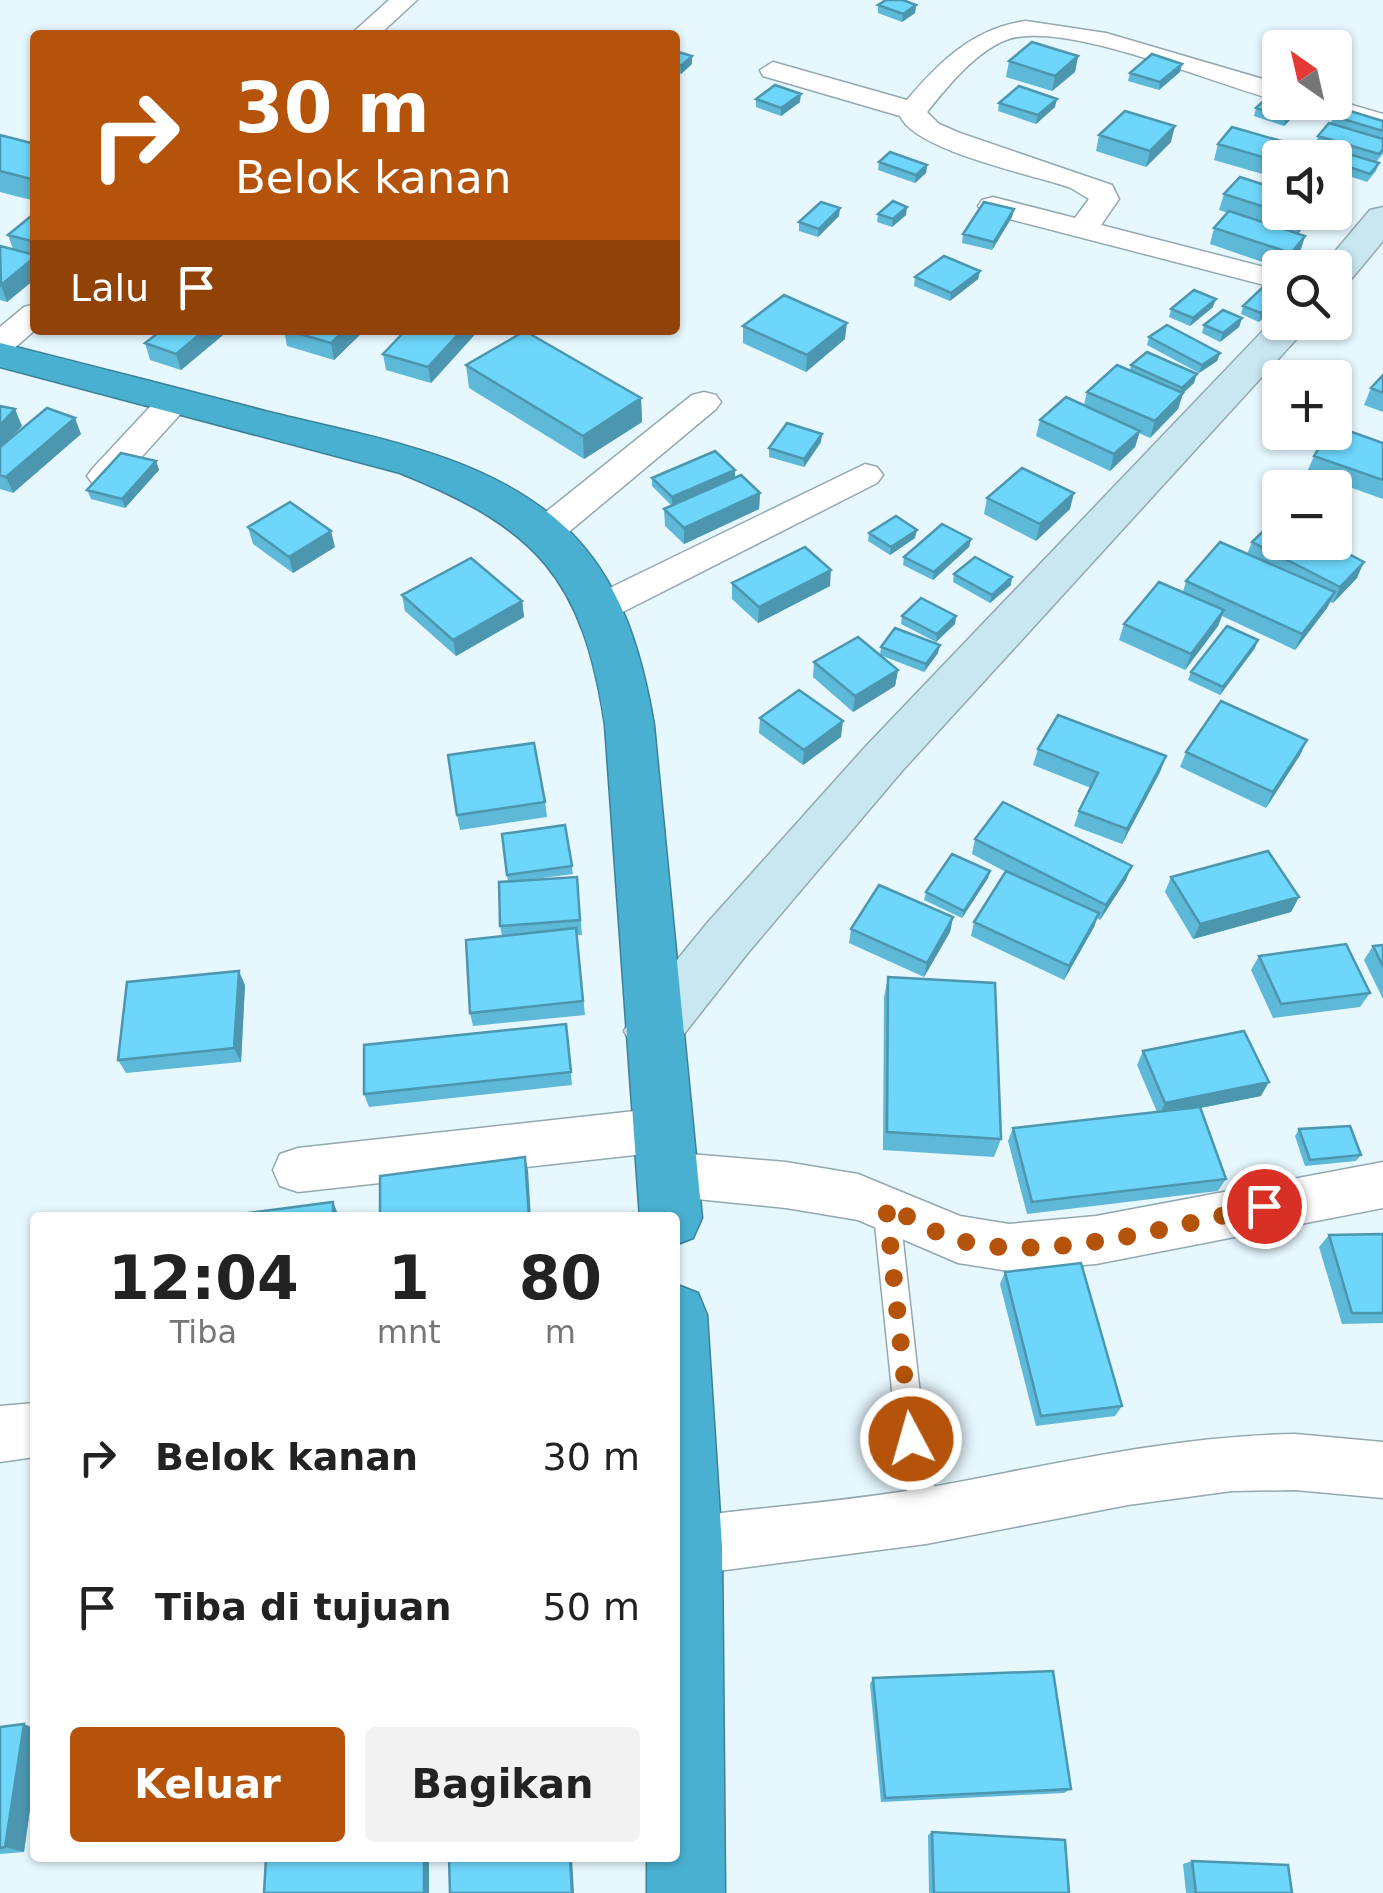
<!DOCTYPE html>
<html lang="id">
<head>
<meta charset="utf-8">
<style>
  body { margin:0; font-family:"DejaVu Sans",sans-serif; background:#f2f2f2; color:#222; height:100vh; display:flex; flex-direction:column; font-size:38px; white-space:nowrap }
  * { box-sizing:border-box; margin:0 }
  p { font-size:32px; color:#767676 }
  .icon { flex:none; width:55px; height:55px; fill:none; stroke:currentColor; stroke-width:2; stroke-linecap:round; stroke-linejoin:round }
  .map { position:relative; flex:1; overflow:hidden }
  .details { position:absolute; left:30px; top:1212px; width:650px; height:650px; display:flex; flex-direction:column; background:#fff; border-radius:10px; box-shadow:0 2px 8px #0004 }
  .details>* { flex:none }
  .guide { position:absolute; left:30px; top:30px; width:650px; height:305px; border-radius:10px; box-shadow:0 2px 8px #0004; background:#b45309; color:#fff; overflow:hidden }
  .needle { width:65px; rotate:326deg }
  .fabs { position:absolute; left:1262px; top:30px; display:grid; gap:20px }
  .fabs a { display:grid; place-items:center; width:90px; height:90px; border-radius:10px; background:#fff; box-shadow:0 2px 8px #0004; font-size:50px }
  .pin { position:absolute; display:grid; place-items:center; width:85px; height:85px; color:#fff; margin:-42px; border:5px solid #fff; border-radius:50%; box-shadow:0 2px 10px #0007 }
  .me { position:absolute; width:110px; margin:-55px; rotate:354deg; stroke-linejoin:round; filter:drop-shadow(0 0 8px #0008) }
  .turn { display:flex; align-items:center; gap:35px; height:210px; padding:0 40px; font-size:45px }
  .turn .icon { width:130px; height:130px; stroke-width:2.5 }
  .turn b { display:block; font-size:70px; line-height:85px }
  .then { display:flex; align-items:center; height:95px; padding:0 40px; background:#0003; gap:20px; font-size:38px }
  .eta { display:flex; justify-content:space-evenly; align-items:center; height:170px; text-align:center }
  .eta b { font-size:60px; font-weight:700; line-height:70px }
  .cta { display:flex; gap:20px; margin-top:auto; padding:20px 40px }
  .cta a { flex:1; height:115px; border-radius:10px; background:#b45309; color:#fff; font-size:40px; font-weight:700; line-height:115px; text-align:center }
  .cta a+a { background:#f2f2f2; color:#222 }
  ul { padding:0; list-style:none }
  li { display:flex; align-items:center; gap:30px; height:150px; padding:0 40px }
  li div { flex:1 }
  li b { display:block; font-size:38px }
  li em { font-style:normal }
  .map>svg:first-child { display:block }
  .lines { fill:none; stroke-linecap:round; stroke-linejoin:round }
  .lane-casing { stroke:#93a8b0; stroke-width:3 }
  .street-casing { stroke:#93a8b0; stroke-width:3 }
  .secondary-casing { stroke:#93a8b0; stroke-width:3 }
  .highway-casing { stroke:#3c8197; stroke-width:3 }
  .lane { fill:#fff; fill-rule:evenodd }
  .street { fill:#fff; fill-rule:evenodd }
  .secondary { fill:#c9e7f1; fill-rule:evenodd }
  .highway { fill:#4ab0d1; fill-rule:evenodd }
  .wall { fill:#5eb8d7 }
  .shaded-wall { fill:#4c96af }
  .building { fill:#6dd6fa; stroke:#4c96af; stroke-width:2.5 }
  .route { stroke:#b45309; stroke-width:18; stroke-dasharray:0 32.4 }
</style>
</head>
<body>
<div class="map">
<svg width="1383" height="1893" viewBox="0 0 1383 1893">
  <rect width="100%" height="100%" fill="#e6f7fe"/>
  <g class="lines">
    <defs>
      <path id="lane" d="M886,1193L895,1197L899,1205L925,1439L940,1516L936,1526L926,1530L916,1526L912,1516L897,1439L873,1205L877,1197Z"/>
      <path id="street" d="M389,0H417L379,35H350Z
        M1026,21L1106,33L1280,84V101C1218,86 1063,18 1006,40C975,52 947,87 927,112L939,124L960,133L1112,185L1119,199L1101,225L1280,271V289L982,212L978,206L982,200L993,197L1075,218L1089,199L1071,188C1034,175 915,151 900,116L763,76L760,70L773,62L907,100C940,61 974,28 1026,21Z
        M1335,100L1383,114V131L1304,108L1301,102Z
        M35,304V330L12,350L0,353V327L24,307Z
        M173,392L185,395L190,402L185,409L117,484L105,487L93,484L87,476L93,468L161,395Z
        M704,392L716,395L721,402L716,409L558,541L545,544L532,541L527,532L532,523L692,395Z
        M865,464L877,467L883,475L877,483L613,617L600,621L587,617L581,608L587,599Z
        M662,1108L679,1115L686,1130L679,1145L662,1152L298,1192L280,1186L273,1170L280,1154L298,1148Z
        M666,1152L786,1162L858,1174L960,1216L1009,1224L1096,1216L1383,1162V1208L1096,1264L1009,1271L958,1263L858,1220L786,1208L666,1196L648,1190L641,1174L648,1158Z
        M35,1403V1457L0,1462V1406Z
        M1295,1434L1383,1442V1498L1295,1490L1232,1491L1128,1505L926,1544L687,1575L675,1570V1522L687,1517C768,1507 851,1501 931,1487C1052,1465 1171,1436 1295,1434Z"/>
      <path id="secondary" d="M1383,207V241L1348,283L1335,286V268H1321L1370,210Z
        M1279,314L1280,322H1312L902,771L747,954L673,1048L653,1055L633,1048L624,1031L633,1014L708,922L867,745Z"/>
      <path id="highway" d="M0,343C88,365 177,388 265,411C367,437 486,453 566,528C621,580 642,653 654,725L702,1218L693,1238L675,1245V1218H640L605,725C583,578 537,528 400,473L0,367Z
        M675,1284L698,1293L707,1315L722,1546L725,1893H647V1858H675Z"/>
    </defs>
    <use href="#lane" class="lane-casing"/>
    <use href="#street" class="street-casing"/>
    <use href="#secondary" class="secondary-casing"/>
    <use href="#highway" class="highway-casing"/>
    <use href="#lane" class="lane"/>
    <use href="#street" class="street"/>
    <use href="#secondary" class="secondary"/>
    <use href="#highway" class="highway"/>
  </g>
  <path class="wall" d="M878,5H916L915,13L902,22L878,13Z
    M675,51L692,64L681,74L675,72Z
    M1078,56L1075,72L1052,91L1006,77L1009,61Z
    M1182,64L1180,72L1159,90L1128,81L1130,73Z
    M756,99L800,102L781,116L756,107Z
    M999,103L1055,107L1036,124L998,111Z
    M1300,103L1298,112L1284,126L1254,116L1256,108Z
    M1333,116L1383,121V154L1376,162L1379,163L1376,171L1367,182L1340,173L1343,165L1352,155L1316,144L1318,136L1331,124Z
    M0,135L35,144V201L0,192Z
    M1099,135L1171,142L1146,167L1096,151Z
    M1218,144L1302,147L1298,158H1280V179L1214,160Z
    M879,162L927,165L926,173L915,183L878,170Z
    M1224,194L1311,219L1298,233L1305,236L1300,252L1287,268H1280L1210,244L1214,228L1228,213L1219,210Z
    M1014,209L1012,217L992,250L962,243L963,234Z
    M35,213V279L7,302L0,300V246L13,249L8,235Z
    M878,214L906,215L892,227L877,222Z
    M839,216L818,237L799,231V222Z
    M980,271L978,279L950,301L914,286L915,277Z
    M1277,303L1259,322L1241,314L1243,306Z
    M1213,307L1190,326L1169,317L1171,309Z
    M1242,318L1239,327L1220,342L1202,333L1204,325Z
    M743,326L845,339L806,372L743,343Z
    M162,330H229L181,370L150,360L145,343Z
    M284,330H365L334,360L287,346Z
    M479,330L431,383L386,370L383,354Z
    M1149,337L1220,353L1217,361L1199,373L1147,345Z
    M466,365L641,398L642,422L584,459L469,388Z
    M1131,365L1194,383L1183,393L1178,409L1150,438L1139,433L1135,447L1110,471L1036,436L1040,420L1084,405L1087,392L1130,370Z
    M1383,375V412L1364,405L1371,388Z
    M0,406L22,426L7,441L81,434L13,493L0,489Z
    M821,442L804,467L769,457V448Z
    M1383,443V499L1307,472L1314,456Z
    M156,461L159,470L125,508L91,499L87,490Z
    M652,478H735L760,493L759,509L684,544L665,526L664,509L672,506L652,486Z
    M987,498L1070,509L1036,541L984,514Z
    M1271,518L1357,578L1333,603L1330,602L1327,608L1295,650L1222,616L1218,626L1185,670L1119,640L1124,624L1183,592L1186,581L1247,554L1252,542L1269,526Z
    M248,527L335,547L293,573L253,544Z
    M869,533L915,538L890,555L868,541Z
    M971,539L969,547L933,580L903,565L904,557Z
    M954,574L1011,585L990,603L953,582Z
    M732,583L830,586L758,623L732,599Z
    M402,595L522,601L524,617L456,656L405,611Z
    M902,616H956L955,624L936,642L901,624Z
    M881,647L938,653L924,672L880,655Z
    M1255,648L1220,695L1188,680L1191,672Z
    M814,662L898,670L895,686L853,712L813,677Z
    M760,718L841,737L803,765L759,733Z
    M1307,740L1300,755L1266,808L1180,767L1186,752Z
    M1038,749L1166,756L1160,772L1122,844L1074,826L1079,811L1091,788L1033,765Z
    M545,802L547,817L460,830L457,815Z
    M565,825L573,874L519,881L577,877L582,935H577L585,1015L473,1026L470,1013L502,936L500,926L508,882L507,875Z
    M975,839L1126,880L1100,920L1097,918L1094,927L1064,980L971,936L974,922L1006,872L972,854Z
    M990,871L988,878L962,918L924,900L926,892Z
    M1171,877L1299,897L1291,912L1193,939L1165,892Z
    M953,917L950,932L924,977L849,943L851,929Z
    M1383,945V999L1364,960L1373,946Z
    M1259,956L1370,993L1360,1007L1273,1018L1251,970Z
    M888,977L1001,1139L994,1157L883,1150L884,997Z
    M245,985L241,1062L126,1073L118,1060Z
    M566,1024L572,1085L369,1107L364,1094Z
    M1143,1051L1261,1096L1200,1108L1226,1179L1218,1191L1027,1214L1008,1141L1013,1128L1157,1112L1137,1065Z
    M1299,1129L1361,1155L1356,1161L1305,1166L1295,1136Z
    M1383,1234V1323L1342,1324L1319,1247L1329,1235Z
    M1005,1272L1122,1406L1115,1416L1036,1426L1000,1284Z
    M873,1678L1071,1789L1064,1793L881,1802L870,1684Z
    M24,1724L35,1729V1773L24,1852L0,1854V1727Z
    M932,1832L1069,1893H929L928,1835Z
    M1192,1861L1292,1893H1186L1183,1864Z"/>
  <path class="shaded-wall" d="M916,5L915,13L902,22L903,14Z
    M692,56V64L681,74V66Z
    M1078,56L1075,72L1052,91L1055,76Z
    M1182,64L1180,72L1159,90L1160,82Z
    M801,94L800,102L781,116V108Z
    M1057,99L1055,107L1036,124L1038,115Z
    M1300,103L1298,112L1284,126L1286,117Z
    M1175,126L1171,142L1146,167L1150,151Z
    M927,165L926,173L915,183L916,175Z
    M907,207L906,215L892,227L893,219Z
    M840,208L839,216L818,237L819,229Z
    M1014,209L1012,217L992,250L994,242Z
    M1308,212H1314L1311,219L1296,236L1302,220Z
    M1305,236L1300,252L1286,268L1291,253Z
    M35,257V279L7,302L1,285Z
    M980,271L978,279L950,301L951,293Z
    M1280,295L1277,303L1259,322L1261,313Z
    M1216,299L1213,307L1190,326L1193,318Z
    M1242,318L1239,327L1220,342L1223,333Z
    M847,323L845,339L806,372L807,355Z
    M205,330H229L181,370L176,354Z
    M345,330H365L334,360L331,343Z
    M462,330H479L431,383L428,367Z
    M1220,353L1217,361L1199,373L1202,365Z
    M1197,374L1194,383L1180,396L1182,388Z
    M1183,393L1178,409L1150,438L1155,421Z
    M641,398L642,422L584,459L583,436Z
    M15,409L22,426L0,448V425Z
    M75,418L81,434L13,493L6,477Z
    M1140,431L1135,447L1110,471L1114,454Z
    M822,434L821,442L804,467V459Z
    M156,461L159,470L125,508L122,499Z
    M735,470V478L672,506V497Z
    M760,493L759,509L684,544V528Z
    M1074,493L1070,509L1036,541L1040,524Z
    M917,530L915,538L890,555L891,547Z
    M331,531L335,547L293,573L289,557Z
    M971,539L969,547L933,580L934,572Z
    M1364,562L1357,578L1333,603L1340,587Z
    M831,570L830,586L758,623L759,607Z
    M1012,577L1011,585L990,603L992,595Z
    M1335,592L1327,608L1295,650L1302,634Z
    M522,601L524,617L456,656L453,640Z
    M1224,610L1218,626L1185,670L1191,654Z
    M956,616L955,624L936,642L937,634Z
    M1258,640L1255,648L1220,695L1223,687Z
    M940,645L938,653L924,672L926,664Z
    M898,670L895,686L853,712L855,696Z
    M843,721L841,737L803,765L804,750Z
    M1307,740L1300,755L1266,808L1273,792Z
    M1166,756L1160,772L1122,844L1127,829Z
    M1132,866L1126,880L1100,920L1106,905Z
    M990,871L988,878L962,918L964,911Z
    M1299,897L1291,912L1193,939L1200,924Z
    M1099,913L1094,927L1064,980L1069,966Z
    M953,917L950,932L924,977L927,963Z
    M239,971L245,985L241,1062L234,1048Z
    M1269,1082L1261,1096L1159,1116L1165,1103Z
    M525,1157L528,1170L531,1218H529Z
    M333,1202L338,1214V1218H333Z
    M24,1724L35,1729V1773L24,1852L5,1847Z
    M424,1858H429V1893H424Z
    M570,1858H572L574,1893H572Z"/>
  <path class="building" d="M886,0H903L916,5L903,14L878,5Z
    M1032,42L1078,56L1055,76L1009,61Z
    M675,51L692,56L681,66L675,64Z
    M1152,54L1182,64L1160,82L1130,73Z
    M775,85L801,94L781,108L756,99Z
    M1019,86L1057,99L1038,115L999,103Z
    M1271,94L1280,97V102L1300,103L1286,117L1256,108Z
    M1340,108L1383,121V131L1333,116Z
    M1125,111L1175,126L1150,151L1099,135Z
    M1329,123L1383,139V149L1379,154L1318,136Z
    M1232,127L1302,147L1293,158H1280V162L1218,144Z
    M0,135L35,144V180L0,171Z
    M890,152L927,165L916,175L879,162Z
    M1352,155L1379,163L1370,174L1343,165Z
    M1240,177L1280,190V212L1224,194Z
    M893,201L907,207L893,219L878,214Z
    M821,202L840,208L819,229L799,222Z
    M984,202L1014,209L994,242L963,234Z
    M1229,211L1305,236L1291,253L1214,228Z
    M1281,212H1308L1302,220Z
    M35,213V242L8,235Z
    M0,246L35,255V257L1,285Z
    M944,256L980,271L951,293L915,277Z
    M1262,288L1280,295L1261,313L1243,306Z
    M1194,290L1216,299L1193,318L1171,309Z
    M784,295L847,323L807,355L743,326Z
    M1223,310L1242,318L1223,333L1204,325Z
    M1167,325L1220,353L1202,365L1149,337Z
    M162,330H205L176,354L145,343Z
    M286,330H345L331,343Z
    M406,330H462L428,367L383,354Z
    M525,331L641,398L583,436L466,365Z
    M1147,352L1197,374L1182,388L1131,365Z
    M1117,365L1183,393L1155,421L1087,392Z
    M1383,375V393L1371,388Z
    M1066,397L1140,431L1114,454L1040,420Z
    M0,406L15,409L0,425Z
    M47,408L75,418L6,477L0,475V447Z
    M787,423L822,434L804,459L769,448Z
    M1335,426L1383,443V480L1314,456L1329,432H1335Z
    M715,451L735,470L672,497L652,478Z
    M121,453L156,461L122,499L87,490Z
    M1022,468L1074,493L1040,524L987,498Z
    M741,475L760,493L684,528L664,509Z
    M290,502L331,531L289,557L248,527Z
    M1280,507V519L1271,518Z
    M896,516L917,530L891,547L869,533Z
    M1277,518L1280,519V542H1326L1364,562L1340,587L1252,542Z
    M942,524L971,539L934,572L904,557Z
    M1220,542L1335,592L1302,634L1186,581Z
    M805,547L831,570L759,607L732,583Z
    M975,557L1012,577L992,595L954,574Z
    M471,558L522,601L453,640L402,595Z
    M1159,582L1224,610L1191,654L1124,624Z
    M921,598L956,616L937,634L902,616Z
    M1227,626L1258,640L1223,687L1191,672Z
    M895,628L940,645L926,664L881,647Z
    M858,637L898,670L855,696L814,662Z
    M799,690L843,721L804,750L760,718Z
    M1221,701L1307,740L1273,792L1186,752Z
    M1058,715L1166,756L1127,829L1079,811L1098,773L1038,749Z
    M534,743L545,802L457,815L448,755Z
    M1003,802L1132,866L1106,905L975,839Z
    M565,825L572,866L507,875L502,834Z
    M1268,851L1299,897L1200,924L1171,877Z
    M952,854L990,871L964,911L926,892Z
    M1006,871L1099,913L1069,966L974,922Z
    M577,877L580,920L500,926L499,882Z
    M879,885L953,917L927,963L851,929Z
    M576,928L583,1001L470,1013L466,940Z
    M1346,944L1370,993L1281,1004L1259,956Z
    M1383,945V966L1373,946Z
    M239,971L234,1048L118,1060L127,982Z
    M888,977L995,983L1001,1139L887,1132Z
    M566,1024L571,1072L364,1094V1045Z
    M1244,1031L1269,1082L1165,1103L1143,1051Z
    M1200,1107L1226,1179L1032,1202L1013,1128Z
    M1350,1126L1361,1155L1310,1160L1299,1129Z
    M525,1157L529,1218H380V1176Z
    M333,1202V1218H240L241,1214Z
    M1383,1234V1313H1352L1329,1235Z
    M1081,1263L1122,1406L1041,1416L1005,1272Z
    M1053,1671L1071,1789L885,1798L873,1678Z
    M24,1724L5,1847L0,1848V1727Z
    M932,1832L1065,1840L1069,1893H934Z
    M266,1858H424V1893H264Z
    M449,1858H570L572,1893H450Z
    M1192,1861L1288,1865L1292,1893H1196Z"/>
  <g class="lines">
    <path class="route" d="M911,1439L886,1205C910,1217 936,1235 962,1241C1048,1263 1178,1225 1264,1206"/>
  </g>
</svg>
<div class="fabs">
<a><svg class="needle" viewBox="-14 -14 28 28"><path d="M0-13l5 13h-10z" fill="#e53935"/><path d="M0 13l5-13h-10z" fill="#767676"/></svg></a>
<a><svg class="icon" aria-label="sound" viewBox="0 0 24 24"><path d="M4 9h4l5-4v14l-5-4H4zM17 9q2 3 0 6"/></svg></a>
<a><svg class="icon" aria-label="search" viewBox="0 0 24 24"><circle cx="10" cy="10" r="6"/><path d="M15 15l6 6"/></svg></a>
<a>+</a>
<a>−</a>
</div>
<div class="pin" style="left:1264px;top:1206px;background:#d93025"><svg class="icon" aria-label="arrive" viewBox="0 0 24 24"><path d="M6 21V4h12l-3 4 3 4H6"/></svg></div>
<svg class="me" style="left:911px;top:1439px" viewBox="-20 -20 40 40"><circle r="17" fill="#b45309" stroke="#fff" stroke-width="3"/><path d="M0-11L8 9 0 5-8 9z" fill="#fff"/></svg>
<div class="guide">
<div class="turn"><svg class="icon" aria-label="right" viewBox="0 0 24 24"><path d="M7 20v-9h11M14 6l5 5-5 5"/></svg><div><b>30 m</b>Belok kanan</div></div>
<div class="then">Lalu<svg class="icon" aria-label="arrive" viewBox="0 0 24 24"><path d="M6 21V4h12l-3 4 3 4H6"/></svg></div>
</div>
<section class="details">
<div class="eta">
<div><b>12:04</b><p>Tiba</p></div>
<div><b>1</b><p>mnt</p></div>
<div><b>80</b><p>m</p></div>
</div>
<ul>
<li><svg class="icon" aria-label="right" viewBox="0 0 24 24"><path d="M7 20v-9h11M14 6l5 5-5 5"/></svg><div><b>Belok kanan</b></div><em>30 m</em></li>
<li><svg class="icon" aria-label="arrive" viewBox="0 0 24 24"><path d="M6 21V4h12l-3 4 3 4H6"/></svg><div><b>Tiba di tujuan</b></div><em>50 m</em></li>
</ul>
<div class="cta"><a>Keluar</a><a>Bagikan</a></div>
</section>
</div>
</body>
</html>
